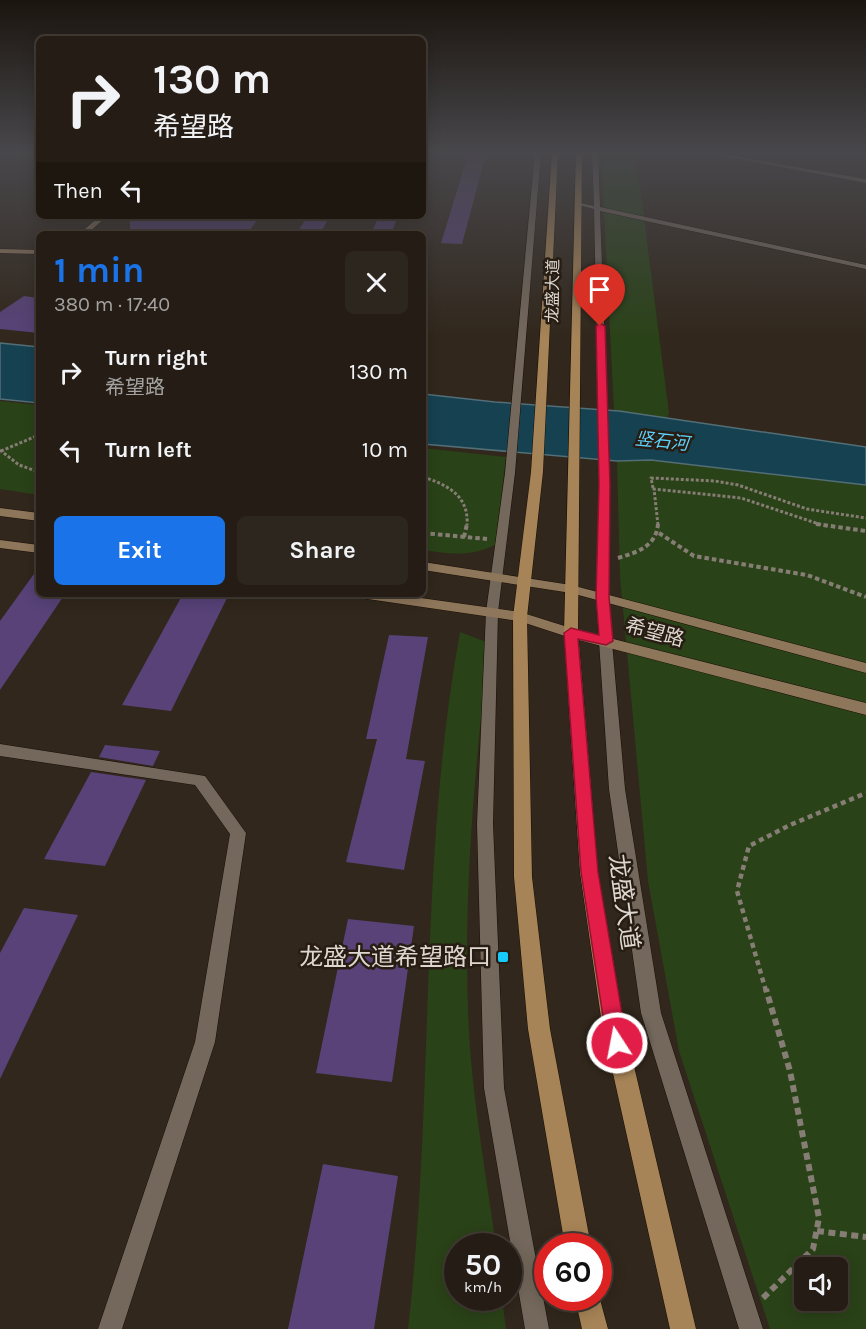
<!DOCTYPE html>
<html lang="en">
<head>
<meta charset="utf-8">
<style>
  body { margin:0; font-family:Karla,"Noto Sans SC",sans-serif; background:#2d261e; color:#f1f3f6; height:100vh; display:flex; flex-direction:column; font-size:22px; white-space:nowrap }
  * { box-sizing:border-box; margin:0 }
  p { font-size:20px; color:#a3a2a0 }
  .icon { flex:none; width:33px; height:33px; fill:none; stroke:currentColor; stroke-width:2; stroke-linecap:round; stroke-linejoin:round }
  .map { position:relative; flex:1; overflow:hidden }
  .details { position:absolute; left:36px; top:231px; width:390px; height:366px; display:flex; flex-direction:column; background:#251d15; border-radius:9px; box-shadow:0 3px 15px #0003,0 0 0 2px #423b34 }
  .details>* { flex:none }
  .hud { position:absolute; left:36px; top:36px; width:390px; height:183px; border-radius:9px; box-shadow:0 3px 15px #0003,0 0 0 2px #423b34; background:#251d15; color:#f1f3f6; overflow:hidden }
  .tools { position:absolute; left:794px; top:1257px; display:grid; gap:12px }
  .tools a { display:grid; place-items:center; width:54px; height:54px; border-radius:9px; background:#251d15; box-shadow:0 3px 15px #0003,0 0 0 2px #423b34; font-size:30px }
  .speed { position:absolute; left:444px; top:1233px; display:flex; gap:12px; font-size:30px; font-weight:700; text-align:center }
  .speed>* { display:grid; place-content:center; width:78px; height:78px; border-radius:50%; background:#251d15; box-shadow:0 3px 15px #0003,0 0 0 2px #423b34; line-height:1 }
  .speed small { font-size:15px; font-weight:400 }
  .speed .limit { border:9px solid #d22; background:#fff; color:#111 }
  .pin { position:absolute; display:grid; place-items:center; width:51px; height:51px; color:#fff; margin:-62px -26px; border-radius:50% 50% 50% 0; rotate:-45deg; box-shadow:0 0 6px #0007 }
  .pin .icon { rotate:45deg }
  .me { position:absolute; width:66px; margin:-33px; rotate:349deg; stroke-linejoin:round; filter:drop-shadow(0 0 4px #0008) }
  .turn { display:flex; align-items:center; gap:21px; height:126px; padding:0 18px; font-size:27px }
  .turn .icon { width:78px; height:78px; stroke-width:2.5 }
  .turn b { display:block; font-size:42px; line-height:51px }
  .then { display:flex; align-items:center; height:57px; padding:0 18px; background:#0003; gap:12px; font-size:22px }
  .round { display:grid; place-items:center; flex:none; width:63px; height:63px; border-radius:9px; background:#2d261e }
  .headline { display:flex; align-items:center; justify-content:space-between; height:102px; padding:0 18px }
  h1 { font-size:36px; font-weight:700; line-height:45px; color:#1a73e8 }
  .action { display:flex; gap:12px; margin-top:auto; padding:12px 18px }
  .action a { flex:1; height:69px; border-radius:9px; background:#1a73e8; color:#fff; font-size:24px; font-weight:700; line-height:69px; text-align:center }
  .action a+a { background:#2d261e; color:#f1f3f6 }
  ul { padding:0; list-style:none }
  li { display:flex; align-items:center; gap:18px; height:78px; padding:0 18px }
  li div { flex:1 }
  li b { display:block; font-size:22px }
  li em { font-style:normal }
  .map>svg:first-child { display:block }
  .green { fill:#2a4218; fill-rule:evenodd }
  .water { fill:#164151; stroke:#526e77; stroke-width:1.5 }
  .building { fill:#584278 }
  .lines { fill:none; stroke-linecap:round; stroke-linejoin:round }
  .lane-casing { stroke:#190f06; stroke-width:1 }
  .secondary-casing { stroke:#190f06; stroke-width:1 }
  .primary-casing { stroke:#190f06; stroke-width:1 }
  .path-far3 { stroke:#867d74; stroke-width:3; stroke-dasharray:3 2; stroke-linecap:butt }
  .path-far2 { stroke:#867d74; stroke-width:4; stroke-dasharray:4.5 3; stroke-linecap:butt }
  .path-far1 { stroke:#867d74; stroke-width:4.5; stroke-dasharray:5 4; stroke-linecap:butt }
  .path { stroke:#867d74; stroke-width:6; stroke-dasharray:7 4.5; stroke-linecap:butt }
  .lane { fill:#74685c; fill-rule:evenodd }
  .secondary { fill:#8e765a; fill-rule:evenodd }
  .primary { fill:#a78457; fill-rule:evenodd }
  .route { fill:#e11d48; stroke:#92132f; stroke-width:1.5 }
  .poi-dot { fill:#16cafb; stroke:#271d13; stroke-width:2 }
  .labels { text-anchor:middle; stroke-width:5; stroke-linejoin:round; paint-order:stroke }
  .far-street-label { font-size:16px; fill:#ded7d0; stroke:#271d13 }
  .far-water-label { font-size:18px; font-style:italic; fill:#5ed2fd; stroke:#271d13 }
  .street-label { font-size:20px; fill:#ded7d0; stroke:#271d13 }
  .near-street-label { font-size:24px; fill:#ded7d0; stroke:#271d13 }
  .near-poi-label { font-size:24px; fill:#ded7d0; stroke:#271d13; text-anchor:end }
</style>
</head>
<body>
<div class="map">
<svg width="866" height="1329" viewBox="0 0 866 1329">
  <rect width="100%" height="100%" fill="#31271c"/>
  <path class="green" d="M601,152H632L640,187L669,413L667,418L614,411Z
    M0,401L39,405V495L0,489Z
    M423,448L506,457L495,545C470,557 450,554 423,550Z
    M651,460L866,485V1329H770L679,1051L648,881L620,577L617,461ZM804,1268H837V1300H804Z
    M460,632L489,643C474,777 461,913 470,1048C475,1114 487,1181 496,1246H458V1298H502L506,1329H408C435,1097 418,862 460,632Z"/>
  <path class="water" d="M0,343L39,347V403L0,399Z
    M423,394L495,402L619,411L866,447V485L651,460L617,461L423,444Z"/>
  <path class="building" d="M469,152H484L485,158L462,244L441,243Z
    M130,216H260L247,234H166L168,232L130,231Z
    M308,216H330L320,234H296Z
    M379,216H398L391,234H371Z
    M24,296L39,298V333L0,329V312Z
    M39,567V594H65L0,690V621Z
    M183,594H229L171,711L122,705Z
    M389,635L428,637L406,759L425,761L404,870L346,862L377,739H366Z
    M105,745L160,751L153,766L99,757Z
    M91,772L146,780L105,866L44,859Z
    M24,908L78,915L0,1079V953Z
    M348,919L414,926L392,1082L316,1073Z
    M323,1164L398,1176L374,1329H288Z"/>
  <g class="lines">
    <defs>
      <path id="lane" d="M535,152H541L515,473L498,612L493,824L504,1088L549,1329H525L484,1088L477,824L486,612L505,473Z
        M592,152H598L600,207L866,265V269L600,211L610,485L608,597L625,789L661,1013L763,1329H739L641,1013L609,789L596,597L600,485L594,209L574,204L577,202L594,206Z
        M710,152L866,179V183L712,154Z
        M0,744L205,776L246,833L215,1042L122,1329H98L195,1042L230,834L195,785L0,756Z"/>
      <path id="secondary" d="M100,216H107L87,234H79Z
        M0,249L39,250V254L0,253Z
        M0,508L39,513V521L0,516Z
        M0,540L39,545V553L0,548Z
        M423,562L571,585L866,663V673L571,593L423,570Z
        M354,594H392L520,612L574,629L866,703V715L571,638L519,621L361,598Z"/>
      <path id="primary" d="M552,152H558L543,472L527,617L532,877L550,1029L591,1246H565L528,1029L514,877L513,617L531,472Z
        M576,152H582L578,633L598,872L624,1024L696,1329H670L602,1024L580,872L564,633Z
        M598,1292L608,1329H582L575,1298H598Z"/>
    </defs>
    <use href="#lane" class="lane-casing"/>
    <use href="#secondary" class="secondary-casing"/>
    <use href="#primary" class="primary-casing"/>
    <path class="path-far3" d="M0,450L19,465L39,472
      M1,451L39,435
      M423,477C448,485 469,496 467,525
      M653,488L651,478L715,481L738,485L807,509L866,518
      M658,525L654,489L741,498L822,525"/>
    <path class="path-far2" d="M816,524L866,531
      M423,533L487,539
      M659,533L694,556L807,575L866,597
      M464,537L467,524
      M618,558C637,552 656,547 658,524"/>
    <path class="path-far1" d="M766,991L737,891L749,846L790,825L866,793"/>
    <path class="path" d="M817,1231L866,1237
      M763,1298L813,1249L819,1218L790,1071L766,989"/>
    <use href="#lane" class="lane"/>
    <use href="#secondary" class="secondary"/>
    <use href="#primary" class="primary"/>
  </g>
  <linearGradient id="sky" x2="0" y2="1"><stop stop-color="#1b150f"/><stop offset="0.45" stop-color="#48474b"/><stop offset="1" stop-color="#48474b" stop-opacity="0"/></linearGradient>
  <rect width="866" height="338" fill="url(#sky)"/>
  <path class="route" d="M600,323L605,326L610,485L609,597L613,641L606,645L578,639L598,872L627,1043L624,1050L617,1053L610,1050L607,1043L581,872L564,633L571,628L599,635L596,597L599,485L596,326Z"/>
  <rect class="poi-dot" x="497" y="951" width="12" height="12" rx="3"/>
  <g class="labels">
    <g class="far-street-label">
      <text transform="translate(552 291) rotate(-89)" y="6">龙盛大道</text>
    </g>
    <g class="far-water-label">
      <text transform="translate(662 441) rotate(6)" y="6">竖石河</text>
    </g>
    <g class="street-label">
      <text transform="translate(655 632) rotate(15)" y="7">希望路</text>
    </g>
    <g class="near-street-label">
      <text transform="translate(624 902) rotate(82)" y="8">龙盛大道</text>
    </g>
    <g class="near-poi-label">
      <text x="491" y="965">龙盛大道希望路口</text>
    </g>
  </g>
</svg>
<div class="tools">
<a><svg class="icon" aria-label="sound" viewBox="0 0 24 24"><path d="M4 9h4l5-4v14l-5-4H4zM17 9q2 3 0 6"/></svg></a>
</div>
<div class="speed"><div>50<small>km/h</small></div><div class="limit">60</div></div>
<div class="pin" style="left:600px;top:326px;background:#d93025"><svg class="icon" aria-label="arrive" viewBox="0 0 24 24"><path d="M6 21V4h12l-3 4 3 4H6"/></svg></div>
<svg class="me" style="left:617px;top:1043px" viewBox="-20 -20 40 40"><circle r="17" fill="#e11d48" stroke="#fff" stroke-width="3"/><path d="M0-11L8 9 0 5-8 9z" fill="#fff"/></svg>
<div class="hud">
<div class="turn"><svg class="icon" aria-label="right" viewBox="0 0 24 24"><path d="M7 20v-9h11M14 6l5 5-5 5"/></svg><div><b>130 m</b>希望路</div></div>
<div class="then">Then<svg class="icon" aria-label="left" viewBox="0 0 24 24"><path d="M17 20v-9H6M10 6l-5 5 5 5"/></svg></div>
</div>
<section class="details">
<div class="headline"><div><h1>1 min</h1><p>380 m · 17:40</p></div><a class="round"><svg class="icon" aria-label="close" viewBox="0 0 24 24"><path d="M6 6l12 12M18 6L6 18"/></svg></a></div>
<ul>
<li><svg class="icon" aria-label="right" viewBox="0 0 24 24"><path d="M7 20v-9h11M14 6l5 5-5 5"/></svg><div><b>Turn right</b><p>希望路</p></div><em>130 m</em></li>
<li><svg class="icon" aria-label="left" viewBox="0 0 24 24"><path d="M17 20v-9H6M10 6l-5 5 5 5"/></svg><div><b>Turn left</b></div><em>10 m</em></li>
</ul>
<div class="action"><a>Exit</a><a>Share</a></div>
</section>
</div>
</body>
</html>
